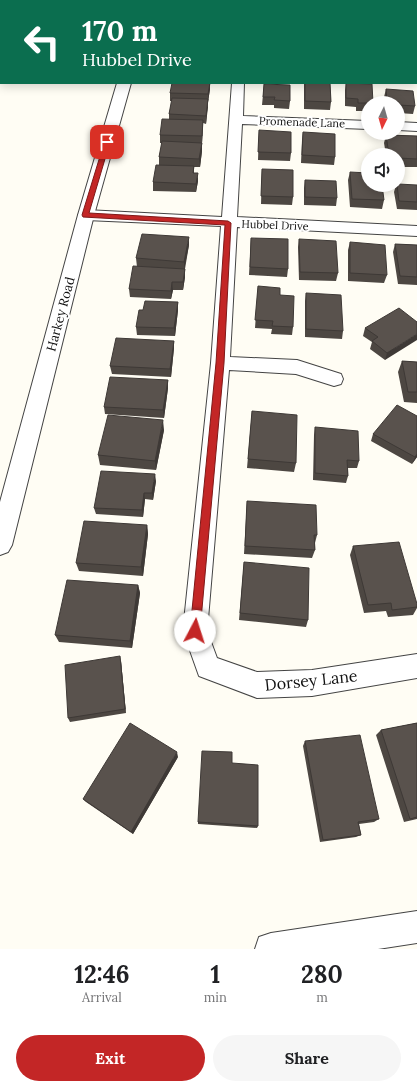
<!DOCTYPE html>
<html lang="en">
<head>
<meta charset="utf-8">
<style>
  body { margin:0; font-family:Lora,serif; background:#f6f6f6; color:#202124; height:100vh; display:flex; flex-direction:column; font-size:15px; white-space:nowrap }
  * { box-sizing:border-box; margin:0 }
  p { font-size:13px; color:#757577 }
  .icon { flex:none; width:22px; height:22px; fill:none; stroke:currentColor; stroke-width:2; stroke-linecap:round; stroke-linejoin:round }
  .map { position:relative; height:949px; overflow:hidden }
  .drawer { display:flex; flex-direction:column; background:#fff; flex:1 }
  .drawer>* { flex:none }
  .hud { position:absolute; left:0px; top:0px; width:417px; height:84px; box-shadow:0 2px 10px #0003; background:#0b6e4f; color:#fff; overflow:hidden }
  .needle { width:26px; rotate:185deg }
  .fabs { position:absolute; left:361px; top:96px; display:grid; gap:8px }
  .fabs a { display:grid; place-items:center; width:44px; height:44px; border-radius:50%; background:#fff; box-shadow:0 2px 10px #0003; font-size:20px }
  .pin { position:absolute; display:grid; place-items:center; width:34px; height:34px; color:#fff; margin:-17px; border-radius:8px; box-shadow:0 2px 6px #0006 }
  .me { position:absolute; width:44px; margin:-22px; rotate:5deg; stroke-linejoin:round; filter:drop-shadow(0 0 3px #0008) }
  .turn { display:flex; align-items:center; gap:14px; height:84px; padding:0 16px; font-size:18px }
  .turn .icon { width:52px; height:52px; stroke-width:2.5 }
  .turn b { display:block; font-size:28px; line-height:34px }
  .eta { display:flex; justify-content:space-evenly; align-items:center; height:68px; text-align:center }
  .eta b { font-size:24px; font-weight:700; line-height:28px }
  .cta { display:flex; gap:8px; margin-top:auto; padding:8px 16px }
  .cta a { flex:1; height:46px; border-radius:24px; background:#c32626; color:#fff; font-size:16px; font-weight:700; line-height:46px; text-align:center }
  .cta a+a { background:#f6f6f6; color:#202124 }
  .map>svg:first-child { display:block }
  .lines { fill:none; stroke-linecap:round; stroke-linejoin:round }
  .service-casing { stroke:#444; stroke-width:2 }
  .minor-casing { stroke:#444; stroke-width:2 }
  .tertiary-casing { stroke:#444; stroke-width:2 }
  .service { fill:#fff; fill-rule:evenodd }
  .minor { fill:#fff; fill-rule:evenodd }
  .tertiary { fill:#fff; fill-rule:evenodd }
  .wall { fill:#4d4742 }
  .shaded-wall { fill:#3e3936 }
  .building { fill:#59524d; stroke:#3e3936 }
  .route { fill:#c32626; stroke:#7f1919 }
  .labels { text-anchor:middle; stroke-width:4; stroke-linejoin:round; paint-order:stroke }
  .far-street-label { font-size:11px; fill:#111; stroke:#fff }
  .street-label { font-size:13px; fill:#111; stroke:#fff }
  .near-street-label { font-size:16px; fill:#111; stroke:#fff }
</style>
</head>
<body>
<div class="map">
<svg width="417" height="949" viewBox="0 0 417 949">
  <rect width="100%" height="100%" fill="#fffdf4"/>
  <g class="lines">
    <defs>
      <path id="service" d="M0,0H36L37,1H1Z
        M44,0H50V1H44Z
        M79,0H85V1H79Z"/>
      <path id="minor" d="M416,47H417V55H416Z
        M232,83H244L243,116L368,121V129L242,124L237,217L417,226V236L237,227L230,357L297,360L341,374L343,379L341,384L334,386L296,374L229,370L207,631L217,658L257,672L312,670L417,654V678L312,696L257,698L199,676L183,631L211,363L221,226L86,220L81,218L78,215L81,212L86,210L222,217Z
        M398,122L417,123V131L398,130Z"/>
      <path id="tertiary" d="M142,0H154L141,1Z
        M117,83H131L94,215L12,545L8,552L0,555V502L78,215Z
        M417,911V943L378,949H255L259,937L271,933Z"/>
    </defs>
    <use href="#service" class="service-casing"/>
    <use href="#minor" class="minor-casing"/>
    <use href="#tertiary" class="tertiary-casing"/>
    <use href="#service" class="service"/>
    <use href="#minor" class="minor"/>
    <use href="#tertiary" class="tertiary"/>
  </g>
  <path class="wall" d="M232,0H255V1H231Z
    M416,17H417V39H416Z
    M210,83V89L208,102L206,124L203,123L202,143V151L200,167H194V173L198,181L196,192L153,191V182L159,165V157L162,143H160V135L169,119V114L172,101H170V93Z
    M304,83H330L331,102L330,110L304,109Z
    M346,83L368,103V111H356V107L345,106V90Z
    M264,84L290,101L289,109L274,108V105H262Z
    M386,89L415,106L413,114L398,113V103H385L384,97Z
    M259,130L291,153L290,161L258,160Z
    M303,132L335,157L334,165L301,163L302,140Z
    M386,135L417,136V167H398V155H386L384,143Z
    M262,169L293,197L292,205L261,204Z
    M350,172L384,200L382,209L350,207L348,180Z
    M305,180L337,198L336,206L304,205V188Z
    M396,185H417V210L397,209L394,192Z
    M251,238L288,269L287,277L249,275Z
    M299,239L338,273L336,281L299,280L298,247Z
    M350,242L387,275L384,283L348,281V250Z
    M395,244L417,245V285L398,284L393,252Z
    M189,245L185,269V277L183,290H173L171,299L130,297L129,289L137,267L136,258Z
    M258,286L280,295L293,327L292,335L271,334L272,329L255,328Z
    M306,293L343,331L342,339L305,337V301Z
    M178,302V310L175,336L137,335L136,327L143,310Z
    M417,322L385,360L370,349L372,342L363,336L365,328Z
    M174,341V348L171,377L112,374L110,366Z
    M402,361L417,362V403L404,402L398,372Z
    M168,380V388L164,418L105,414L104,407Z
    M252,411L296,463L294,472L247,468Z
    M417,416V457L412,464L371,441L373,434Z
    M315,427L359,461L357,468H348V476L346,483L313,480L314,435Z
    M164,430L156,470L100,465L98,455Z
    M156,481L153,500L145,499L143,517L96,514L94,508Z
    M247,501L317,535L315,543V550L312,558L244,554Z
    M147,525L148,534L143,576L79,571L76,563Z
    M353,546L417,607V608L413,615L388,617L386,611L364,613L350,555Z
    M244,562L308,620L306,627L239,620Z
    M138,585L140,593L132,648L59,642L55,635Z
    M121,661L126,713L70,722L68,718Z
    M417,723V819L404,822L376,735L381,730Z
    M305,741L379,819L374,822L359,824L361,835L356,837L320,842L303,746Z
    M178,757L133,834L86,802L83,799Z
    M232,763L258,826L257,828L198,824V822Z"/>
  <path class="shaded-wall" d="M210,83V89L208,102V94Z
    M208,99V107L206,124V116Z
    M203,120V128L202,144V136Z
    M202,143V151L200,167L199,159Z
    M198,173V181L196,192V184Z
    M189,237V245L184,270V262Z
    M185,269V277L183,290V282Z
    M172,282L173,290L171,299V291Z
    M178,302V310L175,336L174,328Z
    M417,334V340L385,360L387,353Z
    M174,341V348L171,377L170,369Z
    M168,380V388L164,418L163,410Z
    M163,420L164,430L156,470L155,461Z
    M417,454V457L412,464L415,457Z
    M155,474L156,481L153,500L152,493Z
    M144,493L145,499L143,517L142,510Z
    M147,525L148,534L143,576L141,567Z
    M138,585L140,593L132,648L130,641Z
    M120,656L121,661L126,713L125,709Z
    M177,752L178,757L133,834L131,832Z"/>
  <path class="building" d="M416,17H417V31H416Z
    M172,83H210L208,94L170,93Z
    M305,83H330L331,102L305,101Z
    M346,83L372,84L373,103H358V99L346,98Z
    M264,84L290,85V101L274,100L275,97H263Z
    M386,89L413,91L415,106L399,105V102L387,101Z
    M172,98L208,99L206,116L169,114Z
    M162,119L203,120L202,136L160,135Z
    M259,130L291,132V153L258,152Z
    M303,132L335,134V157L302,155Z
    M386,135L417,136V159L398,158V155H389Z
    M162,141L202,143L199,159L159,157Z
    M156,165L194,166L193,173H198L196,184L153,182Z
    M262,169L293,170V197L261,196Z
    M350,172L368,173V185H382L384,200L352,199Z
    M305,180L336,181L337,198L305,197Z
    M398,184L417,185V202L399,201L397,185H398Z
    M142,234L189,237L184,262L136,258Z
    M251,238L288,239V269L250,267Z
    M299,239L336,241L338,273L300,272Z
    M350,242L385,245L387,275L350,273Z
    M395,244L417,245V277L400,276Z
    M133,266L185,269L183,282H172L171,291L129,289Z
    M258,286L280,288V295L294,296L293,327L272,326L273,321L255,320Z
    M306,293L341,295L343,331L306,329Z
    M145,301L178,302L174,328L136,327L139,310H143Z
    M399,308L417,322V334L387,353L372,341L378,337L365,328Z
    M116,338L174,341L170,369L110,366Z
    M402,361L417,362V392H408Z
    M110,377L168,380L163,410L104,407Z
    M397,405L417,416V454L415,457L373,434Z
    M252,411L297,415L296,463L248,459Z
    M108,415L163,420L155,461L98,455Z
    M315,427L358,431L359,461L347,460L348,476L315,473Z
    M101,471L155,474L152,493H144L142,510L94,508Z
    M247,501L316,505L317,535H314L315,550L245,546Z
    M84,521L147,525L141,567L76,563Z
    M399,542L417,604V607L392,610L391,603L368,605L353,546Z
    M244,562L309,568L308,620L240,613Z
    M67,580L138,585L130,641L55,635Z
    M120,656L125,709L68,718L65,665Z
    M130,723L177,752L131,832L83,799Z
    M417,723V817L410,819L381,730Z
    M360,735L379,819L358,822L361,835L323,840L305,741Z
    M202,751L232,752V763L258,765V826L198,822Z"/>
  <path class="route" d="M105,140L110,142L89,213L228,221L231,223L224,363L200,631L199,635L195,636L191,635L190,631L216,363L225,225L83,217L82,215Z"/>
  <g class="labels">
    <g class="far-street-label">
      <text transform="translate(302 122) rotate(2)" y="4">Promenade Lane</text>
      <text transform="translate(275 225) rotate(2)" y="4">Hubbel Drive</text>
    </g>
    <g class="street-label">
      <text transform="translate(60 314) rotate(-75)" y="5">Harkey Road</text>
    </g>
    <g class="near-street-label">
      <text transform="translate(311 680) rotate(-6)" y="6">Dorsey Lane</text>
    </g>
  </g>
</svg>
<div class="fabs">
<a><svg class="needle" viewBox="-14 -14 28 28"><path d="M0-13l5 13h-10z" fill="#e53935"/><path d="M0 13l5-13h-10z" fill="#757577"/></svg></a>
<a><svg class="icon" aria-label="sound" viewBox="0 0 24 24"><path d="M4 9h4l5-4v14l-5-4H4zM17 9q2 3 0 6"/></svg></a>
</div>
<div class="pin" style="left:107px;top:142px;background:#d93025"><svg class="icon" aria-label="arrive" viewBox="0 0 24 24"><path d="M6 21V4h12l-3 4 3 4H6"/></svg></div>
<svg class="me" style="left:195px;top:631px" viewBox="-20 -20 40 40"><circle r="19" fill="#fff"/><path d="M0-13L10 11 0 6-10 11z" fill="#c32626"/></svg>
<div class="hud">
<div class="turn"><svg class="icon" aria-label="left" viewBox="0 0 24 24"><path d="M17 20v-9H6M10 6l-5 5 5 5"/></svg><div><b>170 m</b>Hubbel Drive</div></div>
</div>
</div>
<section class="drawer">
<div class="eta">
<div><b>12:46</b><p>Arrival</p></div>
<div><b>1</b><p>min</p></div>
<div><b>280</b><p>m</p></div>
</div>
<div class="cta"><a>Exit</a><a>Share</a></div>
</section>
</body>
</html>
